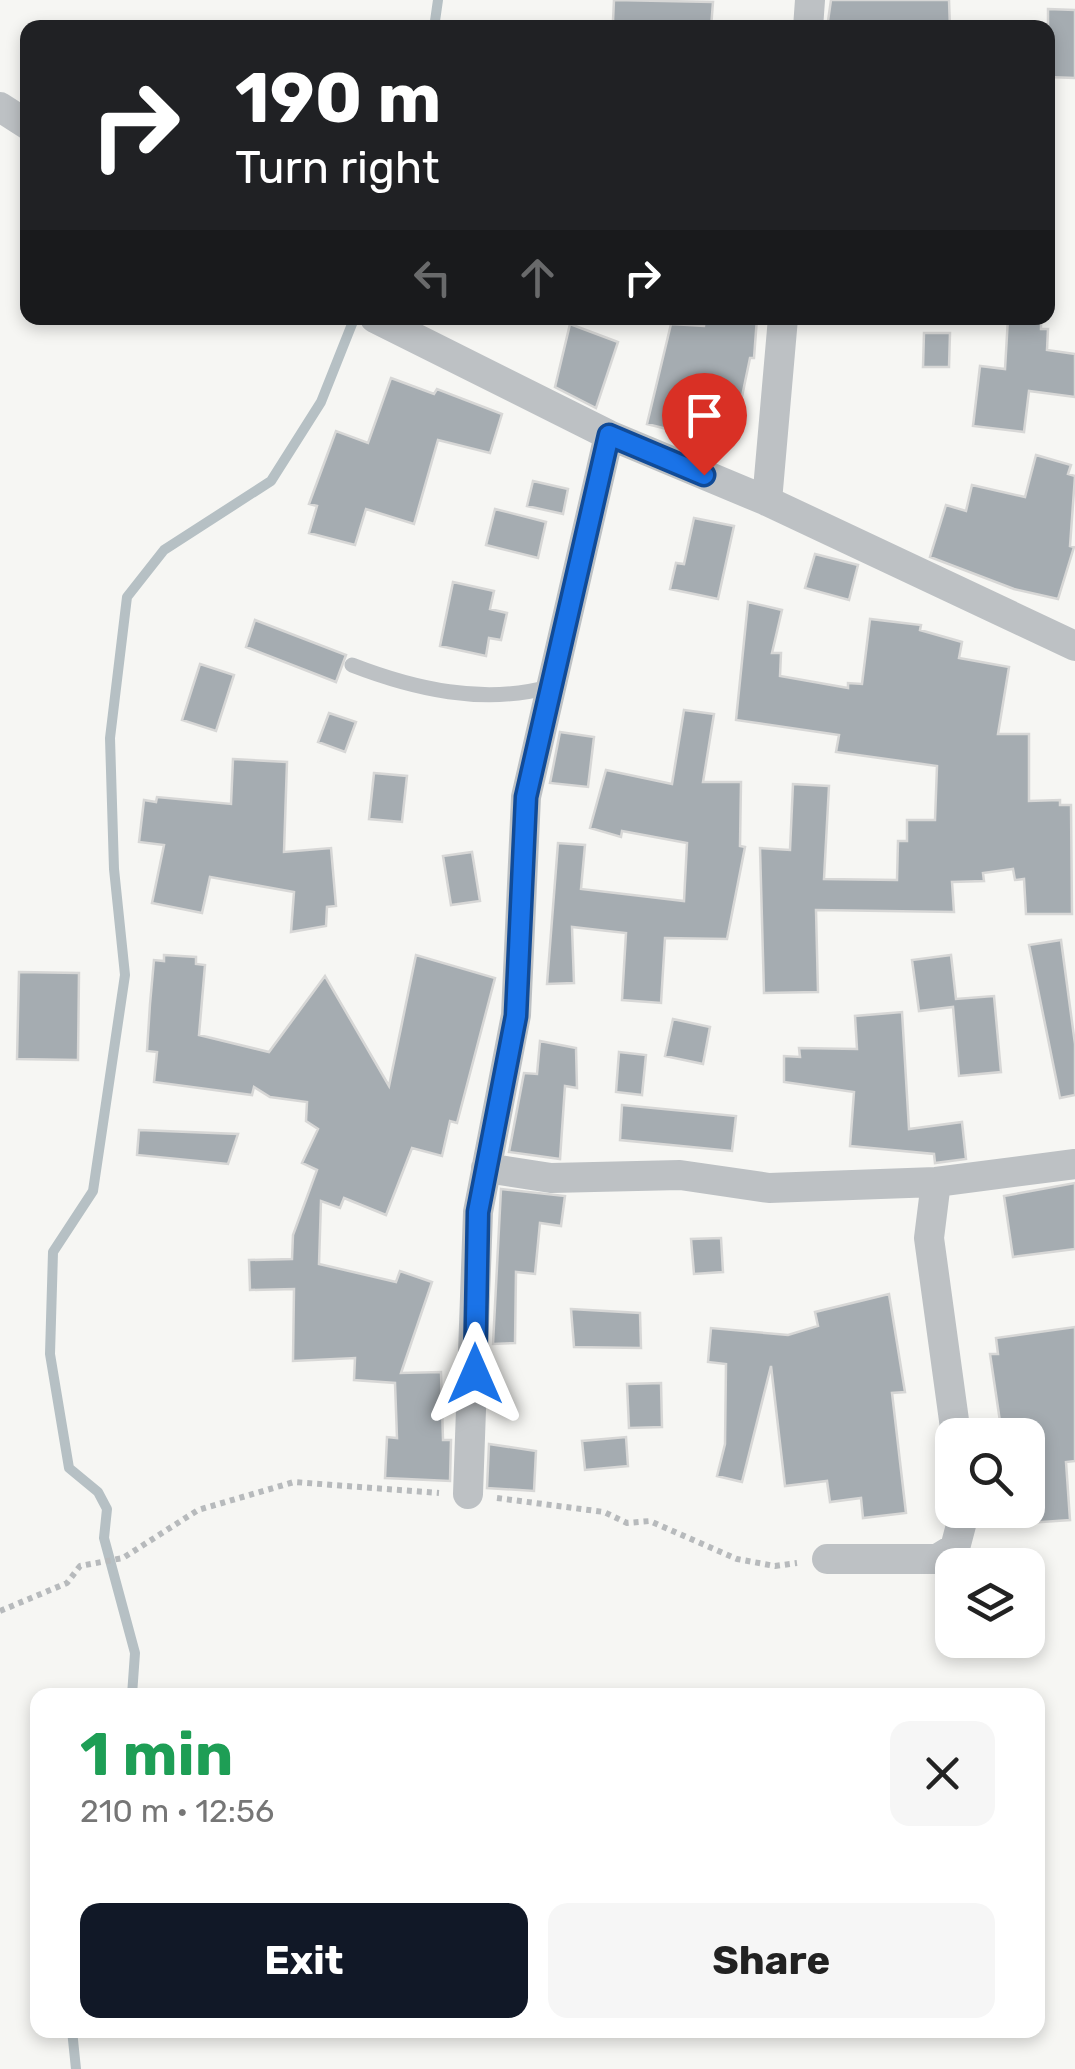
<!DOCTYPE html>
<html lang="en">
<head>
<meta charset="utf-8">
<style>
  body { margin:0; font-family:Rubik,sans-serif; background:#f6f6f6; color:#222; height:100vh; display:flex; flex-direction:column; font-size:38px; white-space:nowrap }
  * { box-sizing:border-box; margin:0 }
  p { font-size:32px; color:#767676 }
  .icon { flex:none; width:55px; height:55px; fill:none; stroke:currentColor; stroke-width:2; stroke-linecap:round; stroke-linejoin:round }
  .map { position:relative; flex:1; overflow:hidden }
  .details { position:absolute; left:30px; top:1688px; width:1015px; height:350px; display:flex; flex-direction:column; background:#fff; border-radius:20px; box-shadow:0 5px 15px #0003 }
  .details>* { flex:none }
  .hud { position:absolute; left:20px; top:20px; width:1035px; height:305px; border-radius:20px; box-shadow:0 5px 15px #0003; background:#202124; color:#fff; overflow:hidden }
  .buttons { position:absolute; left:935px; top:1418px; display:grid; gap:20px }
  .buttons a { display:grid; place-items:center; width:110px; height:110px; border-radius:20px; background:#fff; box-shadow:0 5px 15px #0003; font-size:50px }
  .pin { position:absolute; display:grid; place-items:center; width:85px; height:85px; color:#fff; margin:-102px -42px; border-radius:50% 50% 50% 0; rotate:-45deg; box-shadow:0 0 10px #0007 }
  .pin .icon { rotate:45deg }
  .me { position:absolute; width:110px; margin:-55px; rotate:0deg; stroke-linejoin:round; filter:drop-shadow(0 0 8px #0008) }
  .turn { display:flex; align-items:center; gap:35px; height:210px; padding:0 50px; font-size:45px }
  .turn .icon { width:130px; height:130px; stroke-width:2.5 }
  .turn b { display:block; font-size:70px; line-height:85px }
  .lanes { display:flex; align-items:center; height:95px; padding:0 50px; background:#0003; justify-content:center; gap:50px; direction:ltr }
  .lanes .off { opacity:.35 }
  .round { display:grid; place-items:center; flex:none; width:105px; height:105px; border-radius:20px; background:#f6f6f6 }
  .head { display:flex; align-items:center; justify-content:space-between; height:170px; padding:0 50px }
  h1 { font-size:60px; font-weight:700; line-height:75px; color:#1e9e55 }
  .primary-button { display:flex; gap:20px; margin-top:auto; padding:20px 50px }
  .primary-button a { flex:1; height:115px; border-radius:20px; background:#111827; color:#fff; font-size:40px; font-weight:700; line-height:115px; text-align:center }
  .primary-button a+a { background:#f6f6f6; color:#222 }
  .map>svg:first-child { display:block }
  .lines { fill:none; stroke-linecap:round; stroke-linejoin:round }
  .stream { stroke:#b6c0c4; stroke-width:10 }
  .building { fill:#a5acb1; stroke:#d7d7d6; stroke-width:2.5 }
  .path { stroke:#b7babc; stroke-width:6; stroke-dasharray:5 5; stroke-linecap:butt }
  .lane { stroke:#bdc1c4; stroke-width:15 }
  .street { stroke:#bdc1c4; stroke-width:30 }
  .route-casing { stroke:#114b97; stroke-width:25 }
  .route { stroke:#1a73e8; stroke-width:18 }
</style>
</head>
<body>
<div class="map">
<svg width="1075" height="2069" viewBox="0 0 1075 2069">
  <rect width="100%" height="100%" fill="#f6f6f3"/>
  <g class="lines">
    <path class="stream" d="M434,28L438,0
      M132,1695L135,1653L104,1538L107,1509L98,1492L69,1468L50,1354L53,1252L93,1191L125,975L114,869L110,738L127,597L164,550L271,481L321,402L354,319
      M72,2030L76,2069"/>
  </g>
  <path class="building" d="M614,0L713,2L711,28L613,21Z
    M831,0H949L950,28H827Z
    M1048,9L1075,10V78L1048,77Z
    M705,318H757L754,358H750L733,440L704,432L703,438L647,424L671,324L704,326Z
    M1008,318H1041V329H1048L1047,350L1075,354V397L1029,391L1024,432L973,426L980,366L1005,369Z
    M570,324L618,342L596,408L555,387Z
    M924,333H950L949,367H923Z
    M391,378L434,394L437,389L502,414L490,453L438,440L414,524L366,509L355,545L309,533L317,506L309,504L336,431L368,443Z
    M1036,455L1071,465L1068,474L1075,476L1070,546L1074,547L1058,599L1014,589L930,557L946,505L966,511L972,485L1025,497Z
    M533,481L568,489L563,514L527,506Z
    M495,509L546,522L538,558L486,545Z
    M694,518L734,526L718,599L670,589L676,563L684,564Z
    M815,554L858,565L849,600L805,588Z
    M453,582L494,591L490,609L507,613L501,640L489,638L486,656L440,646Z
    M748,602L782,610L772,653H781L780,676L848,688V683L862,684L870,619L921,625L920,630L962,642L959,658L1009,667L998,734H1029V801L1060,800V805H1071L1072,914H1026L1024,879L1015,880L1013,869L983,873L984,881L952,882L954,912L816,910L818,992L764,993L760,848L790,850L793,784L829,786L824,879L897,880L898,841H907V820H935L937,766L836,752L839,735L736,720Z
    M255,620L346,655L336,682L246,647Z
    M200,664L234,675L216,731L182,720Z
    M684,710L714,714L703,782H741L740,846L745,847L727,939L665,938L661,1003L622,1000L626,933L572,927L574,983L547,984L558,843L585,845L581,889L684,901L687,843L622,831L621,837L590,828L606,770L672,784Z
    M329,713L356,722L345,752L318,742Z
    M560,732L594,737L588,787L550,783Z
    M233,759L287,762L284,852L331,848L336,906L327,907L326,926L291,932L294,892L210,877L202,913L152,903L164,845L139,842L144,800L156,802L157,797L231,804Z
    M374,773L407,776L402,822L369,819Z
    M472,852L480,901L451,905L443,856Z
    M1061,940L1075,1044V1095L1060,1098L1029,945Z
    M164,955L196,957V964L205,965L199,1035L269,1052L325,976L389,1086L416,955L495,978L457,1123L450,1121L442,1156L412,1148L386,1215L344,1198L340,1208L321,1201L319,1264L396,1282L400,1271L432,1282L401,1373L441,1372L443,1440H451L450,1481L385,1478L387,1437L397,1438L395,1383L354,1380L355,1358L293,1361L294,1289L250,1290L249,1260L292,1259L293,1235L317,1170L302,1163L318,1129L306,1121L307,1102L270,1097L254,1087L252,1095L154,1082L157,1052L147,1051L150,1004L154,960L164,961Z
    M951,955L956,999L994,996L1001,1072L959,1076L953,1007L919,1011L912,960Z
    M19,972L79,973L78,1060L17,1059Z
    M902,1012L909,1129L962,1122L966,1159L935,1163L934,1154L850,1146L854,1092L784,1082V1056L800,1057L799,1048L857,1049L855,1016Z
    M673,1019L710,1027L703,1064L665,1056Z
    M540,1041L576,1048L577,1088L565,1086L560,1159L509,1152L524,1073L537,1074Z
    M619,1052L646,1055L642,1095L616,1092Z
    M622,1105L736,1116L732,1151L620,1140Z
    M139,1130L238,1134L228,1164L137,1155Z
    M1075,1183V1249L1013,1257L1004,1196Z
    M501,1189L565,1196L561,1226L540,1223L535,1274L516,1272L515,1343L493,1344Z
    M721,1238L723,1272L694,1274L691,1239Z
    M889,1294L905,1392L892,1393L906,1513L863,1518L861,1498L830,1502L827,1481L785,1486L771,1366L742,1482L717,1476L725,1444L726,1364L708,1362L711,1328L788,1335L818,1326L815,1312Z
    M571,1309L640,1313L641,1348L574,1347Z
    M1075,1327V1461L1066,1462L1070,1520L1028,1523V1435H1002L990,1354H998L996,1338Z
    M661,1383L662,1427L629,1428L627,1384Z
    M626,1437L628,1466L585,1470L582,1441Z
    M489,1444L536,1451L534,1491L487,1488Z"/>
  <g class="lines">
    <path class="path" d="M497,1498L604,1512L627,1523L650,1521L737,1559L775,1566L797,1563
      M0,1611L67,1583L80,1566L123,1558L198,1510L294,1482L439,1493"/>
    <path class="lane" d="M352,665C414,689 483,705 549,687"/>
    <path class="street" d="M808,28L810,0
      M0,107L28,125
      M375,318L609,435L767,501L1075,646
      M767,501L783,318
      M486,1168L551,1178L680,1175L769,1188L936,1182L1075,1164
      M936,1182L929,1238L956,1435
      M468,1494L478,1212L516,1015L526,797L609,435
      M827,1559H937L955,1548L965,1510"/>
  </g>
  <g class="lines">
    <defs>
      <path id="route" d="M475,1374L478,1212L516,1016L526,797L609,435L704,475"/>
    </defs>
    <use href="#route" class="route-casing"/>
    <use href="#route" class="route"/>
  </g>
</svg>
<div class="buttons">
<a><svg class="icon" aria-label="search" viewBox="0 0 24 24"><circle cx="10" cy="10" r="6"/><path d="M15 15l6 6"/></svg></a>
<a><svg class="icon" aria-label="layers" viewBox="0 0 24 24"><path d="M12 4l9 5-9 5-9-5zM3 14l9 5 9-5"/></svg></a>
</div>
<div class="pin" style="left:704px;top:475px;background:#d93025"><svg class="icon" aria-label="arrive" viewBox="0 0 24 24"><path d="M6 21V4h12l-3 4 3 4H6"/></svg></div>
<svg class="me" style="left:475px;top:1374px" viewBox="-20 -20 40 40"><path d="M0-17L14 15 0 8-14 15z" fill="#1a73e8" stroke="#fff" stroke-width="4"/></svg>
<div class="hud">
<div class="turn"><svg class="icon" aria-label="right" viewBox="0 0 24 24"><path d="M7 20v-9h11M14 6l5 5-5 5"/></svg><div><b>190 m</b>Turn right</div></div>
<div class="lanes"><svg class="icon off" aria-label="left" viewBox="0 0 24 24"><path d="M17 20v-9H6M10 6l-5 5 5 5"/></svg><svg class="icon off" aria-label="ahead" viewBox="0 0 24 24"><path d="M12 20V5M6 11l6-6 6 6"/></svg><svg class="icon" aria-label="right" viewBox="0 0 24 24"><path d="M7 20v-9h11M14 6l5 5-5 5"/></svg></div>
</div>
<section class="details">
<div class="head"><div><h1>1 min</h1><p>210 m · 12:56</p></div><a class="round"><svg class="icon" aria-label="close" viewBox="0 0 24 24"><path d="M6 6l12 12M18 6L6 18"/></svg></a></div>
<div class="primary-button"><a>Exit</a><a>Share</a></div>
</section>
</div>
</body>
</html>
